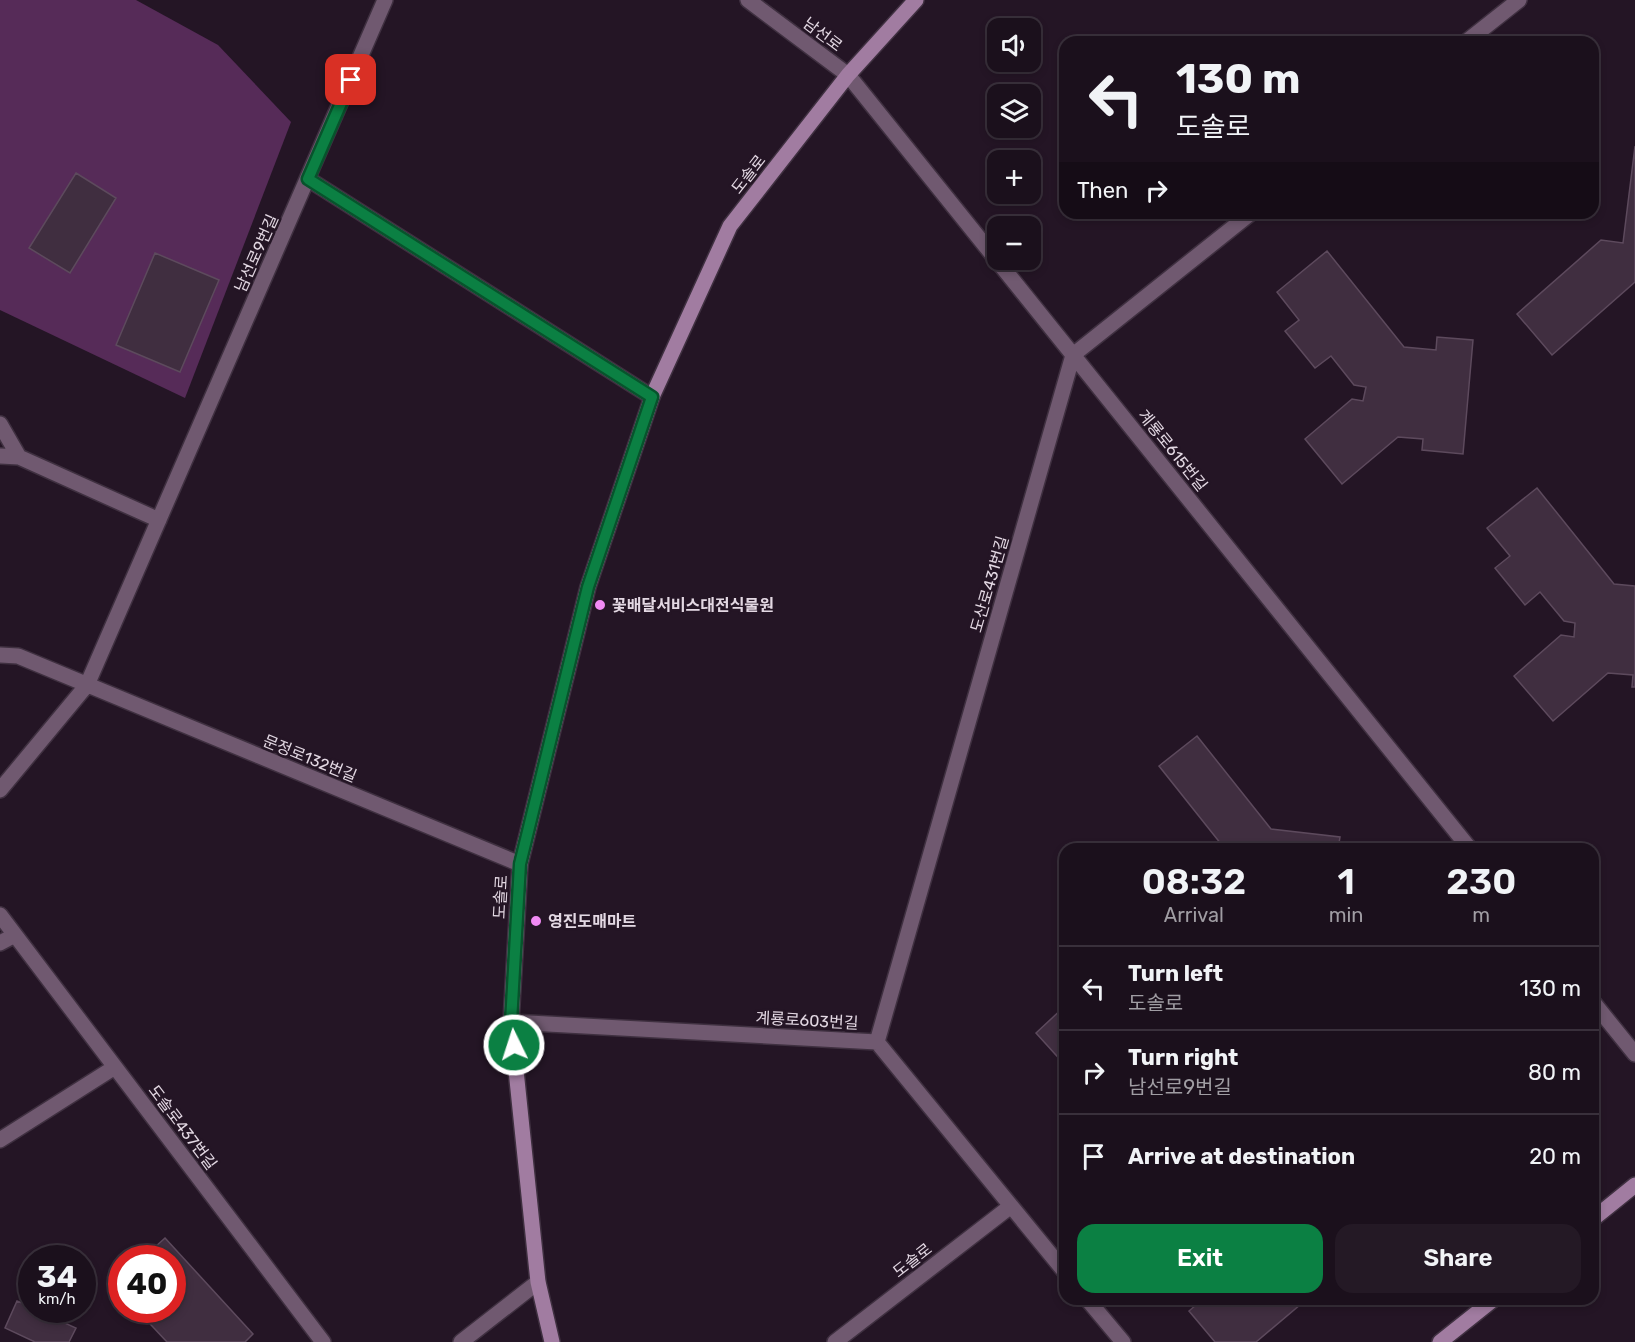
<!DOCTYPE html>
<html lang="en">
<head>
<meta charset="utf-8">
<style>
  body { margin:0; font-family:Rubik,"Noto Sans KR",sans-serif; background:#241925; color:#f1f3f6; height:100vh; display:flex; flex-direction:column; font-size:22px; white-space:nowrap }
  * { box-sizing:border-box; margin:0 }
  p { font-size:20px; color:#a09da3 }
  .icon { flex:none; width:33px; height:33px; fill:none; stroke:currentColor; stroke-width:2; stroke-linecap:round; stroke-linejoin:round }
  .map { position:relative; flex:1; overflow:hidden }
  .details { position:absolute; left:1059px; top:843px; width:540px; height:462px; display:flex; flex-direction:column; background:#1b101c; border-radius:18px; box-shadow:0 3px 9px #0003,0 0 0 2px #39303b }
  .details>* { flex:none }
  .banner { position:absolute; left:1059px; top:36px; width:540px; height:183px; border-radius:18px; box-shadow:0 3px 9px #0003,0 0 0 2px #39303b; background:#1b101c; color:#f1f3f6; overflow:hidden }
  .buttons { position:absolute; left:987px; top:18px; display:grid; gap:12px }
  .buttons a { display:grid; place-items:center; width:54px; height:54px; border-radius:12px; background:#1b101c; box-shadow:0 3px 9px #0003,0 0 0 2px #39303b; font-size:30px }
  .speed { position:absolute; left:18px; top:1245px; display:flex; gap:12px; font-size:30px; font-weight:700; text-align:center }
  .speed>* { display:grid; place-content:center; width:78px; height:78px; border-radius:50%; background:#1b101c; box-shadow:0 3px 9px #0003,0 0 0 2px #39303b; line-height:1 }
  .speed small { font-size:15px; font-weight:400 }
  .speed .limit { border:9px solid #d22; background:#fff; color:#111 }
  .pin { position:absolute; display:grid; place-items:center; width:51px; height:51px; color:#fff; margin:-26px; border-radius:12px; box-shadow:0 3px 9px #0006 }
  .me { position:absolute; width:66px; margin:-33px; rotate:356deg; stroke-linejoin:round; filter:drop-shadow(0 0 4px #0008) }
  .turn { display:flex; align-items:center; gap:21px; height:126px; padding:0 18px; font-size:27px }
  .turn .icon { width:78px; height:78px; stroke-width:2.5 }
  .turn b { display:block; font-size:42px; line-height:51px }
  .then { display:flex; align-items:center; height:57px; padding:0 18px; background:#0003; gap:12px; font-size:22px }
  .eta { display:flex; justify-content:space-evenly; align-items:center; height:102px; text-align:center }
  .eta b { font-size:36px; font-weight:600; line-height:42px }
  .action { display:flex; gap:12px; margin-top:auto; padding:12px 18px }
  .action a { flex:1; height:69px; border-radius:18px; background:#0b8043; color:#fff; font-size:24px; font-weight:600; line-height:69px; text-align:center }
  .action a+a { background:#241925; color:#f1f3f6 }
  ul { padding:0; list-style:none }
  li { display:flex; align-items:center; gap:18px; height:84px; padding:0 18px; border-top:2px solid #39303b }
  li div { flex:1 }
  li b { display:block; font-size:22px }
  li em { font-style:normal }
  .map>svg:first-child { display:block }
  .green { fill:#562b58 }
  .building { fill:#402e40; stroke:#5d4a5d; stroke-width:1.5 }
  .lines { fill:none; stroke-linecap:round; stroke-linejoin:round }
  .street-casing { stroke:#3f3040; stroke-width:18 }
  .secondary-casing { stroke:#3f3040; stroke-width:18 }
  .street { stroke:#705970; stroke-width:15 }
  .secondary { stroke:#a17ca1; stroke-width:15 }
  .route-casing { stroke:#07532c; stroke-width:15 }
  .route { stroke:#0b8043; stroke-width:10 }
  .poi-dot { fill:#f18af4; stroke:#241525; stroke-width:2 }
  .labels { text-anchor:middle; stroke-width:5; stroke-linejoin:round; paint-order:stroke }
  .street-label { font-size:16px; fill:#e3d8e3; stroke:#241525 }
  .poi-label { font-size:16px; font-weight:bold; fill:#e3d8e3; stroke:#241525; text-anchor:start }
</style>
</head>
<body>
<div class="map">
<svg width="1635" height="1342" viewBox="0 0 1635 1342">
  <rect width="100%" height="100%" fill="#241525"/>
  <path class="green" d="M0,0H136L218,45L291,122L185,398L0,310Z"/>
  <path class="building" d="M1635,146V282L1552,355L1517,314L1601,240L1623,243Z
    M76,173L116,198L70,273L29,248Z
    M1327,251L1404,347L1436,350L1437,337L1473,340L1463,454L1422,450L1423,439L1398,437L1342,484L1305,439L1352,399L1363,401L1366,387L1354,385L1331,356L1315,368L1285,331L1299,320L1277,292Z
    M155,253L219,280L180,372L116,345Z
    M1537,488L1614,584L1635,586V687H1632L1633,675L1608,673L1553,721L1514,676L1561,635L1574,637L1575,623L1564,621L1540,592L1525,605L1495,568L1510,556L1487,528Z
    M1197,736L1271,829L1340,837L1338,849H1225L1159,766Z
    M1065,1006V1065L1036,1033Z
    M165,1238L253,1334L245,1342H167L137,1310H172V1258H143Z
    M122,1279V1292L115,1285Z
    M1203,1299H1307L1256,1342H1215L1189,1311Z
    M17,1301L32,1307V1310H36L76,1328L69,1342H35L5,1328Z"/>
  <g class="lines">
    <defs>
      <path id="street" d="M748,0L848,75L1470,849
        M1466,42L1519,0
        M308,179L652,397
        M0,424L19,457
        M0,456L19,457L159,520
        M0,655L18,656L520,864
        M0,790L87,685L385,0
        M0,915L323,1342
        M0,943L15,935
        M1593,1002L1635,1054
        M511,1022L877,1042L1065,1272
        M877,1042L1073,355L1251,213
        M0,1140L115,1067
        M1087,1299L1123,1342
        M461,1342L538,1282
        M835,1342L1011,1206"/>
      <path id="secondary" d="M1593,1219L1635,1185
        M552,1342L538,1282L511,1022L520,864L588,587L652,397L730,226L848,75L916,0
        M1440,1342L1494,1299"/>
    </defs>
    <use href="#street" class="street-casing"/>
    <use href="#secondary" class="secondary-casing"/>
    <use href="#street" class="street"/>
    <use href="#secondary" class="secondary"/>
  </g>
  <g class="lines">
    <defs>
      <path id="route" d="M351,80L308,179L652,397L588,587L520,864L511,1022L514,1045"/>
    </defs>
    <use href="#route" class="route-casing"/>
    <use href="#route" class="route"/>
  </g>
  <g class="poi-dot">
    <circle cx="600" cy="605" r="6"/>
    <circle cx="536" cy="921" r="6"/>
  </g>
  <g class="labels">
    <g class="street-label">
      <text transform="translate(823 34) rotate(37)" y="6">남선로</text>
      <text transform="translate(748 174) rotate(-52)" y="6">도솔로</text>
      <text transform="translate(256 253) rotate(-66)" y="6">남선로9번길</text>
      <text transform="translate(1173 450) rotate(51)" y="6">계룡로615번길</text>
      <text transform="translate(989 584) rotate(-74)" y="6">도산로431번길</text>
      <text transform="translate(310 758) rotate(22)" y="6">문정로132번길</text>
      <text transform="translate(500 897) rotate(-87)" y="6">도솔로</text>
      <text transform="translate(807 1020) rotate(3)" y="6">계룡로603번길</text>
      <text transform="translate(183 1127) rotate(53)" y="6">도솔로437번길</text>
      <text transform="translate(912 1260) rotate(-38)" y="6">도솔로</text>
    </g>
    <g class="poi-label">
      <text x="612" y="611">꽃배달서비스대전식물원</text>
      <text x="548" y="927">영진도매마트</text>
    </g>
  </g>
</svg>
<div class="buttons">
<a><svg class="icon" aria-label="sound" viewBox="0 0 24 24"><path d="M4 9h4l5-4v14l-5-4H4zM17 9q2 3 0 6"/></svg></a>
<a><svg class="icon" aria-label="layers" viewBox="0 0 24 24"><path d="M12 4l9 5-9 5-9-5zM3 14l9 5 9-5"/></svg></a>
<a>+</a>
<a>−</a>
</div>
<div class="speed"><div>34<small>km/h</small></div><div class="limit">40</div></div>
<div class="pin" style="left:351px;top:80px;background:#d93025"><svg class="icon" aria-label="arrive" viewBox="0 0 24 24"><path d="M6 21V4h12l-3 4 3 4H6"/></svg></div>
<svg class="me" style="left:514px;top:1045px" viewBox="-20 -20 40 40"><circle r="17" fill="#0b8043" stroke="#fff" stroke-width="3"/><path d="M0-11L8 9 0 5-8 9z" fill="#fff"/></svg>
<div class="banner">
<div class="turn"><svg class="icon" aria-label="left" viewBox="0 0 24 24"><path d="M17 20v-9H6M10 6l-5 5 5 5"/></svg><div><b>130 m</b>도솔로</div></div>
<div class="then">Then<svg class="icon" aria-label="right" viewBox="0 0 24 24"><path d="M7 20v-9h11M14 6l5 5-5 5"/></svg></div>
</div>
<section class="details">
<div class="eta">
<div><b>08:32</b><p>Arrival</p></div>
<div><b>1</b><p>min</p></div>
<div><b>230</b><p>m</p></div>
</div>
<ul>
<li><svg class="icon" aria-label="left" viewBox="0 0 24 24"><path d="M17 20v-9H6M10 6l-5 5 5 5"/></svg><div><b>Turn left</b><p>도솔로</p></div><em>130 m</em></li>
<li><svg class="icon" aria-label="right" viewBox="0 0 24 24"><path d="M7 20v-9h11M14 6l5 5-5 5"/></svg><div><b>Turn right</b><p>남선로9번길</p></div><em>80 m</em></li>
<li><svg class="icon" aria-label="arrive" viewBox="0 0 24 24"><path d="M6 21V4h12l-3 4 3 4H6"/></svg><div><b>Arrive at destination</b></div><em>20 m</em></li>
</ul>
<div class="action"><a>Exit</a><a>Share</a></div>
</section>
</div>
</body>
</html>
